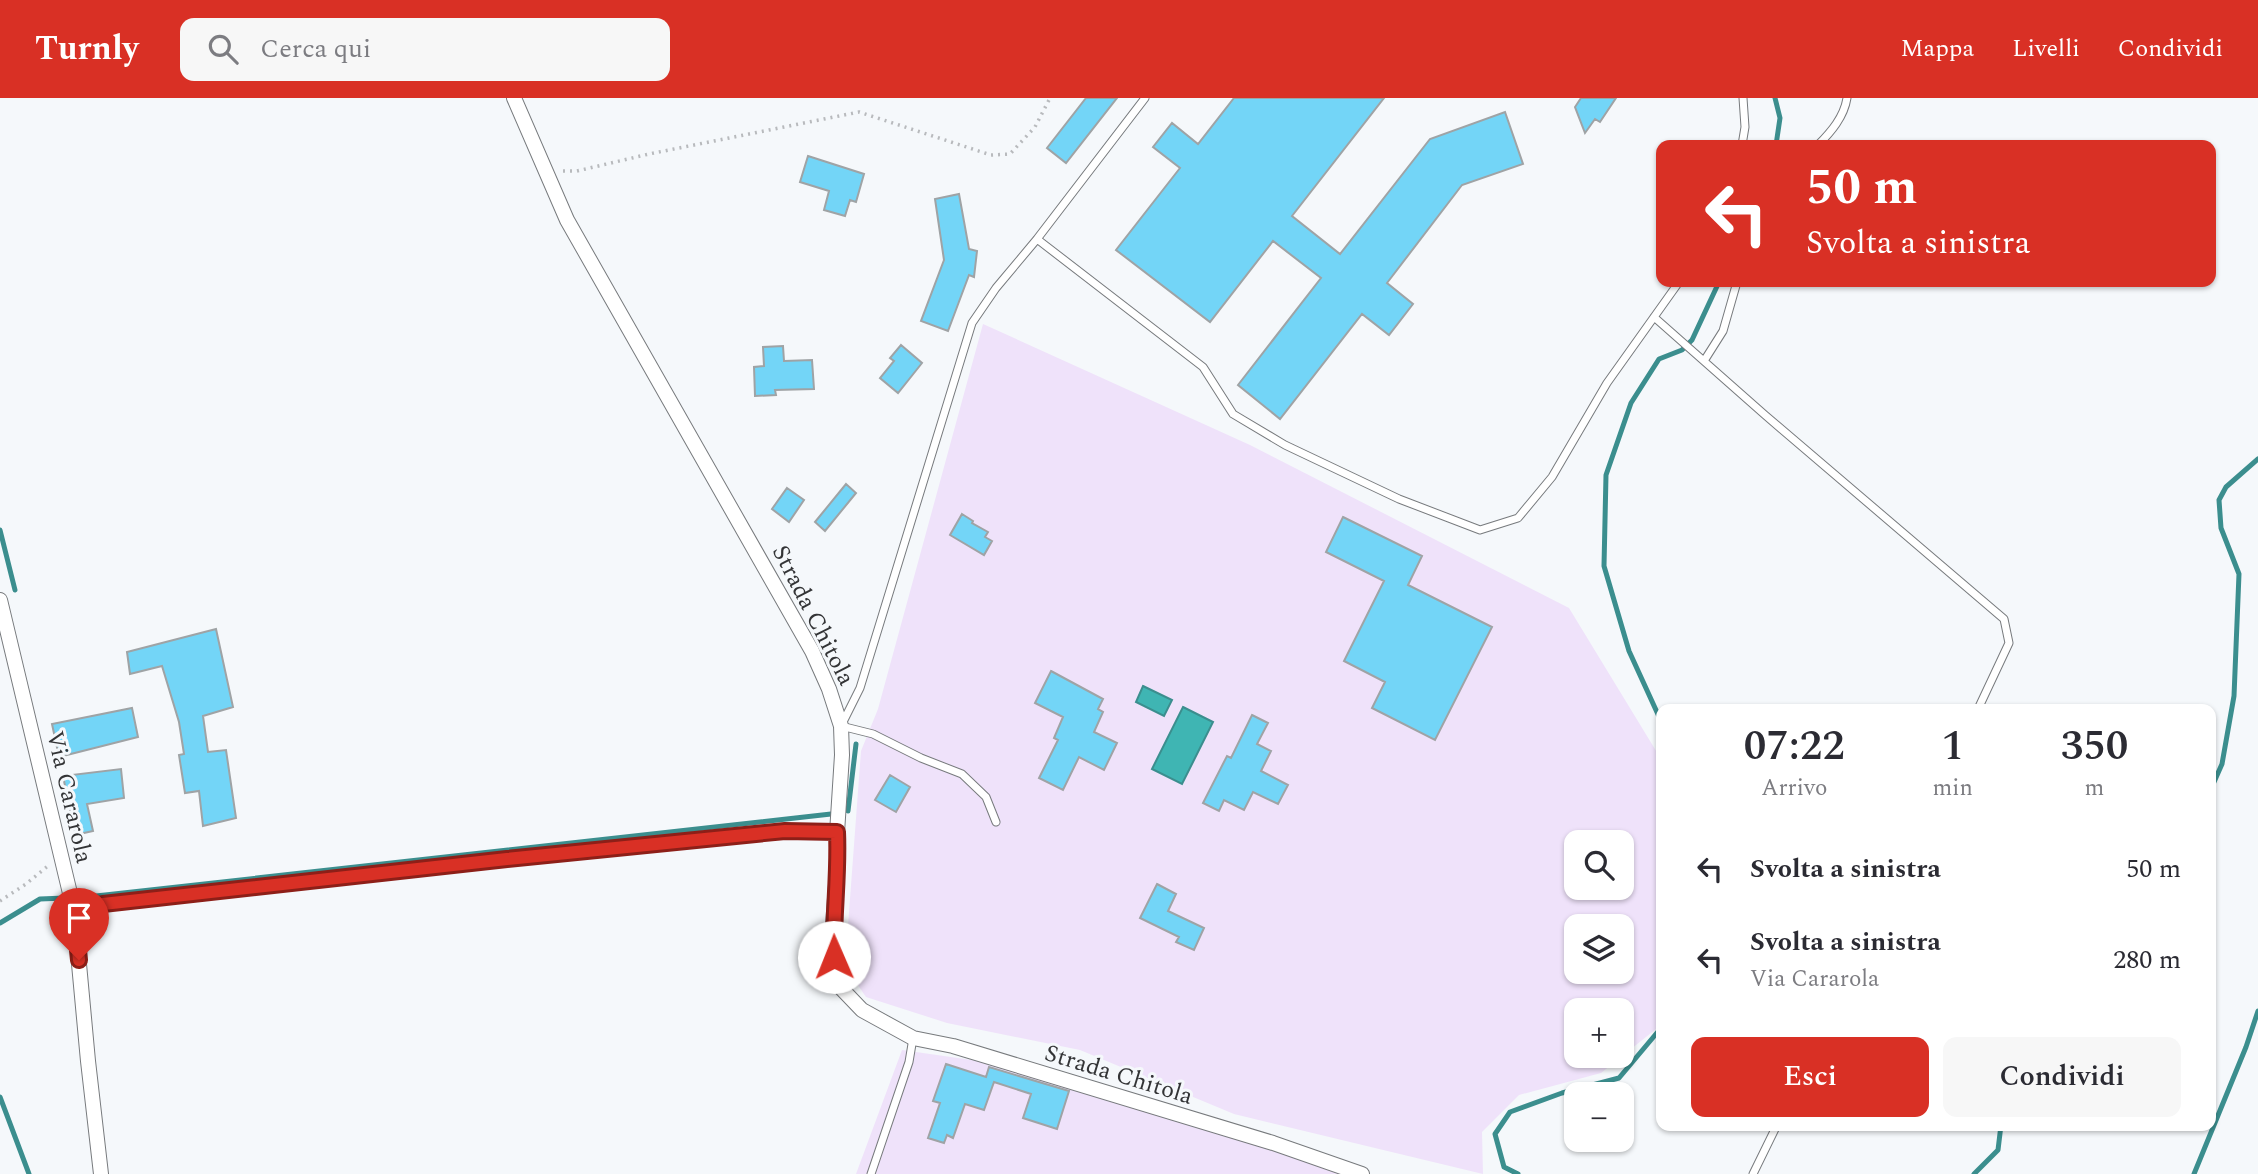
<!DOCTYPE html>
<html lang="it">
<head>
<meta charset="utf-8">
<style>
  body { margin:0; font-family:Spectral,serif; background:#f7f7f7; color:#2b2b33; height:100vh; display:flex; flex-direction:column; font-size:26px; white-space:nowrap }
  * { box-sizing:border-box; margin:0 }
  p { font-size:23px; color:#7c7c81 }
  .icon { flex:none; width:38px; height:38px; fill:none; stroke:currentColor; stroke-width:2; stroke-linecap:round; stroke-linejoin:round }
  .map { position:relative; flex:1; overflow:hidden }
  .side { position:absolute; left:1656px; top:606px; width:560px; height:427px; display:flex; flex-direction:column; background:#fff; border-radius:14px; box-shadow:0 2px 5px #0004 }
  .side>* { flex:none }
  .guide { position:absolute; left:1656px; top:42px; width:560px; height:147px; border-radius:14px; box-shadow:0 2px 5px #0004; background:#d93025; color:#fff; overflow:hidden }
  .tools { position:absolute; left:1564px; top:732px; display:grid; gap:14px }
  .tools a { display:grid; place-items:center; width:70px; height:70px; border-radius:14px; background:#fff; box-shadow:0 2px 5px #0004; font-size:35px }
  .pin { position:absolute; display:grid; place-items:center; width:60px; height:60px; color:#fff; margin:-72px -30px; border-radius:50% 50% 50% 0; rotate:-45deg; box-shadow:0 0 7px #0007 }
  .pin .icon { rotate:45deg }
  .me { position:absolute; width:77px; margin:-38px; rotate:359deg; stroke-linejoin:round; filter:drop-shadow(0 0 5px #0008) }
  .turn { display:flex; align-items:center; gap:24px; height:147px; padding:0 35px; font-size:32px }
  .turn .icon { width:91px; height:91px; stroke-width:2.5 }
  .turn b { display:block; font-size:49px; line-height:60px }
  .eta { display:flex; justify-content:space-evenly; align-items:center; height:119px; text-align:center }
  .eta b { font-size:42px; font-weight:600; line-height:49px }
  .button { display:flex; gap:14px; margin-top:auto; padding:14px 35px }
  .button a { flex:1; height:80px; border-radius:14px; background:#d93025; color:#fff; font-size:28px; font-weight:600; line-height:80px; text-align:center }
  .button a+a { background:#f7f7f7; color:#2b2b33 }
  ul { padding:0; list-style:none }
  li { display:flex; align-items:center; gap:21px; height:91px; padding:0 35px }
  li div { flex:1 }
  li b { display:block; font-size:26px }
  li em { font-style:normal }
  header { display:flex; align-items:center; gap:42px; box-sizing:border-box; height:98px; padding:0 35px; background:#d93025; color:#fff }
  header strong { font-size:33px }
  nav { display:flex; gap:38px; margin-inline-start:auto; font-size:24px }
  .search { width:490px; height:63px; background:#f7f7f7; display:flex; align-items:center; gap:18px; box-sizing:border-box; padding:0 24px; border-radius:14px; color:#7c7c81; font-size:26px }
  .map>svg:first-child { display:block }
  .green { fill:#efe2fa; fill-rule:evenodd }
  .water { fill:#3fb5b3; stroke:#3b8e8e; stroke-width:2 }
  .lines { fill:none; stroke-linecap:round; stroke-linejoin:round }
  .stream { stroke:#3b8e8e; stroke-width:5 }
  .building { fill:#73d5f7; stroke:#9fa3a5; stroke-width:2 }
  .service-casing { stroke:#777a7d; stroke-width:9 }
  .minor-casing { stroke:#777a7d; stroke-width:16 }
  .path { stroke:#b8babd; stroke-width:3.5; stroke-dasharray:2 5; stroke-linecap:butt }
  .service { stroke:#fff; stroke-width:7 }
  .minor { stroke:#fff; stroke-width:14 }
  .route-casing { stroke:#8d1f18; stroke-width:18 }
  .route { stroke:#d93025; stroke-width:12 }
  .labels { text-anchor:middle; stroke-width:6; stroke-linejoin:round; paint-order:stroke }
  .street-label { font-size:24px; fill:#333436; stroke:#f5f8fb }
</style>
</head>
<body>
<header>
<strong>Turnly</strong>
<div class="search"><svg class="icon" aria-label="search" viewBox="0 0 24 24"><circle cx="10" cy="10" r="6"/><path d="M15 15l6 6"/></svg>Cerca qui</div>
<nav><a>Mappa</a><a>Livelli</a><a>Condividi</a></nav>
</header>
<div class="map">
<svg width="2258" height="1076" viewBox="0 0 2258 1076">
  <rect width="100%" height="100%" fill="#f5f8fb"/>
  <path class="green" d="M983,226L1250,347L1569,510L1661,661V927L1601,975L1519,997L1482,1034L1483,1076L1234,1016L1080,952L947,925L866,899L845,868L861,653L878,611ZM1577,744H1622V789H1577ZM1577,828H1622V873H1577ZM1577,912H1622V957H1577Z
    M902,952L986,964L1270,1049L1346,1076H856Z"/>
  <path class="water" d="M1143,588L1172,602L1164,618L1136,604Z
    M1183,609L1213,624L1182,686L1152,671Z"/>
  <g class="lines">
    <path class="stream" d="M1775,0L1780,20L1776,47
      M0,432L15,492
      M1661,623L1629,553L1604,468L1606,377L1631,305L1659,261L1682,252L1692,242L1719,184
      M2210,693L2222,666L2234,598L2239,476L2221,430L2219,402L2226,389L2258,361
      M848,713L856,646
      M78,800L831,716
      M0,825L40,801L65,800
      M0,999L29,1076
      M1518,1076L1504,1069L1495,1036L1510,1014L1562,995L1619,980L1661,930
      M1974,1076L1998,1052L2001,1027
      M2194,1076L2246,949L2258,913"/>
  </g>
  <path class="building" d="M1086,0H1117L1066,65L1047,50Z
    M1234,0H1384L1292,118L1340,156L1430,41L1505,14L1523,66L1462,87L1387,185L1413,206L1389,237L1362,216L1280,321L1238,287L1321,180L1273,143L1210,224L1116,152L1180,70L1153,49L1172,25L1198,46Z
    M1581,0H1616L1600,24L1595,21L1585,35L1575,9Z
    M808,58L864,76L856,104L850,102L845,118L824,112L829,93L800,84Z
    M959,96L969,151L977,153L974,179L969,177L948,233L921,223L944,162L935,101Z
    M901,247L922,265L898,295L880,280L894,263L890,260Z
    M783,248L784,263L812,262L814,291L775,292L776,297L755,298L754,269L764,268L763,249Z
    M846,386L856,395L825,433L815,424Z
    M787,390L804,402L789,424L772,411Z
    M962,416L973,423L972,425L988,434L985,439L992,443L984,457L950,437Z
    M1343,419L1422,458L1408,487L1492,529L1435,642L1372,610L1385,584L1344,563L1384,483L1326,454Z
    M216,531L233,609L203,618L208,654L226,652L236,720L203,728L199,693L185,695L179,657L184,656L179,624L162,568L130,576L127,554Z
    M1051,573L1103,601L1098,611L1103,614L1094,634L1117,645L1104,672L1079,659L1063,692L1039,680L1058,642L1054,640L1063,619L1035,605Z
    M132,610L138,639L59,659L52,626Z
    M1252,617L1268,625L1257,646L1271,653L1261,673L1288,687L1278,706L1253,694L1244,712L1224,702L1219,713L1203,705L1227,658L1231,660Z
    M121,671L124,700L87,706L93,733L75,737L63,678Z
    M890,677L910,689L896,714L875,702Z
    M1157,786L1176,796L1168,813L1204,830L1194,852L1176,844L1179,839L1140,820Z
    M946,966L986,979L989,969L1069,993L1057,1031L1023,1020L1031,996L994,984L984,1012L965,1006L953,1040L947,1037L944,1045L928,1040L940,1005L933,1003Z"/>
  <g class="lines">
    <defs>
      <path id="service" d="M1742,47L1745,29L1743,0
        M1818,47C1831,34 1844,19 1847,0
        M1037,141L1203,269L1233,316L1285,347L1399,401L1480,432L1518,420L1552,379L1607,285L1679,184
        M1654,219L1765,317L2004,521L2009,545L1978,611
        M1704,263L1723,233L1737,184
        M996,724L986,699L962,676L921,660L873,636L841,628L860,590L972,225L996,190L1037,141L1145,0
        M74,812L103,806L507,761L785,733L837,735
        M871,1076L909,964L913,940
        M1753,1076L1777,1027"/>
      <path id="minor" d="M514,0L567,122L812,553L829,591L841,628L842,657L837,735L838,760L833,827L834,859L839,888L862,912L913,940L953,948L1273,1045L1362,1076
        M0,502L74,812L88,963L101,1076"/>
    </defs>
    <use href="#service" class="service-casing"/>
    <use href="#minor" class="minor-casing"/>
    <path class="path" d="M563,73H577L649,56L859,14L991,57L1010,56L1035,29L1050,0
      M0,803L26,786L49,767"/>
    <use href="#service" class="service"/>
    <use href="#minor" class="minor"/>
  </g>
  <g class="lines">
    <defs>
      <path id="route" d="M79,862L74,812L103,806L507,761L785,733L837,734C839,776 833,817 834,859"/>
    </defs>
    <use href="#route" class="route-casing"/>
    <use href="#route" class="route"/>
  </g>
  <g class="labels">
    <g class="street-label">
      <text transform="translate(814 517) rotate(63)" y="8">Strada Chitola</text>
      <text transform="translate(70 699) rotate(77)" y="8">Via Cararola</text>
      <text transform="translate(1119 976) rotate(17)" y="8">Strada Chitola</text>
    </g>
  </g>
</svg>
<div class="tools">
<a><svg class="icon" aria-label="search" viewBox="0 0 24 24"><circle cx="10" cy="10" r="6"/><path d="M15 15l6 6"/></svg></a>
<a><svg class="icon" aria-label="layers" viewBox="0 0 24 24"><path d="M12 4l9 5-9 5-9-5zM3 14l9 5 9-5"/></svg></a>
<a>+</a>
<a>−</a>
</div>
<div class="pin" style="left:79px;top:862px;background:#d93025"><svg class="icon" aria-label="arrive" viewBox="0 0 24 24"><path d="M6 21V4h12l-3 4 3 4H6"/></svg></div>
<svg class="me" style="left:834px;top:859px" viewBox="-20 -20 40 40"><circle r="19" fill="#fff"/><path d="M0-13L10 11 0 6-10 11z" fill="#d93025"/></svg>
<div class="guide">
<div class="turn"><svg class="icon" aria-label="left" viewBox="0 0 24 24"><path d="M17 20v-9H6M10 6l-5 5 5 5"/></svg><div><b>50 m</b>Svolta a sinistra</div></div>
</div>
<section class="side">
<div class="eta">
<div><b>07:22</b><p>Arrivo</p></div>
<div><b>1</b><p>min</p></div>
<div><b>350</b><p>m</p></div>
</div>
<ul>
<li><svg class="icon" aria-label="left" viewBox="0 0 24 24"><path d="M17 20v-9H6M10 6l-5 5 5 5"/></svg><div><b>Svolta a sinistra</b></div><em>50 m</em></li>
<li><svg class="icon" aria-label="left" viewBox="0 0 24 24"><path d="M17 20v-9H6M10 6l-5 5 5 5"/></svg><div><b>Svolta a sinistra</b><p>Via Cararola</p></div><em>280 m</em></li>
</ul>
<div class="button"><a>Esci</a><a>Condividi</a></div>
</section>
</div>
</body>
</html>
